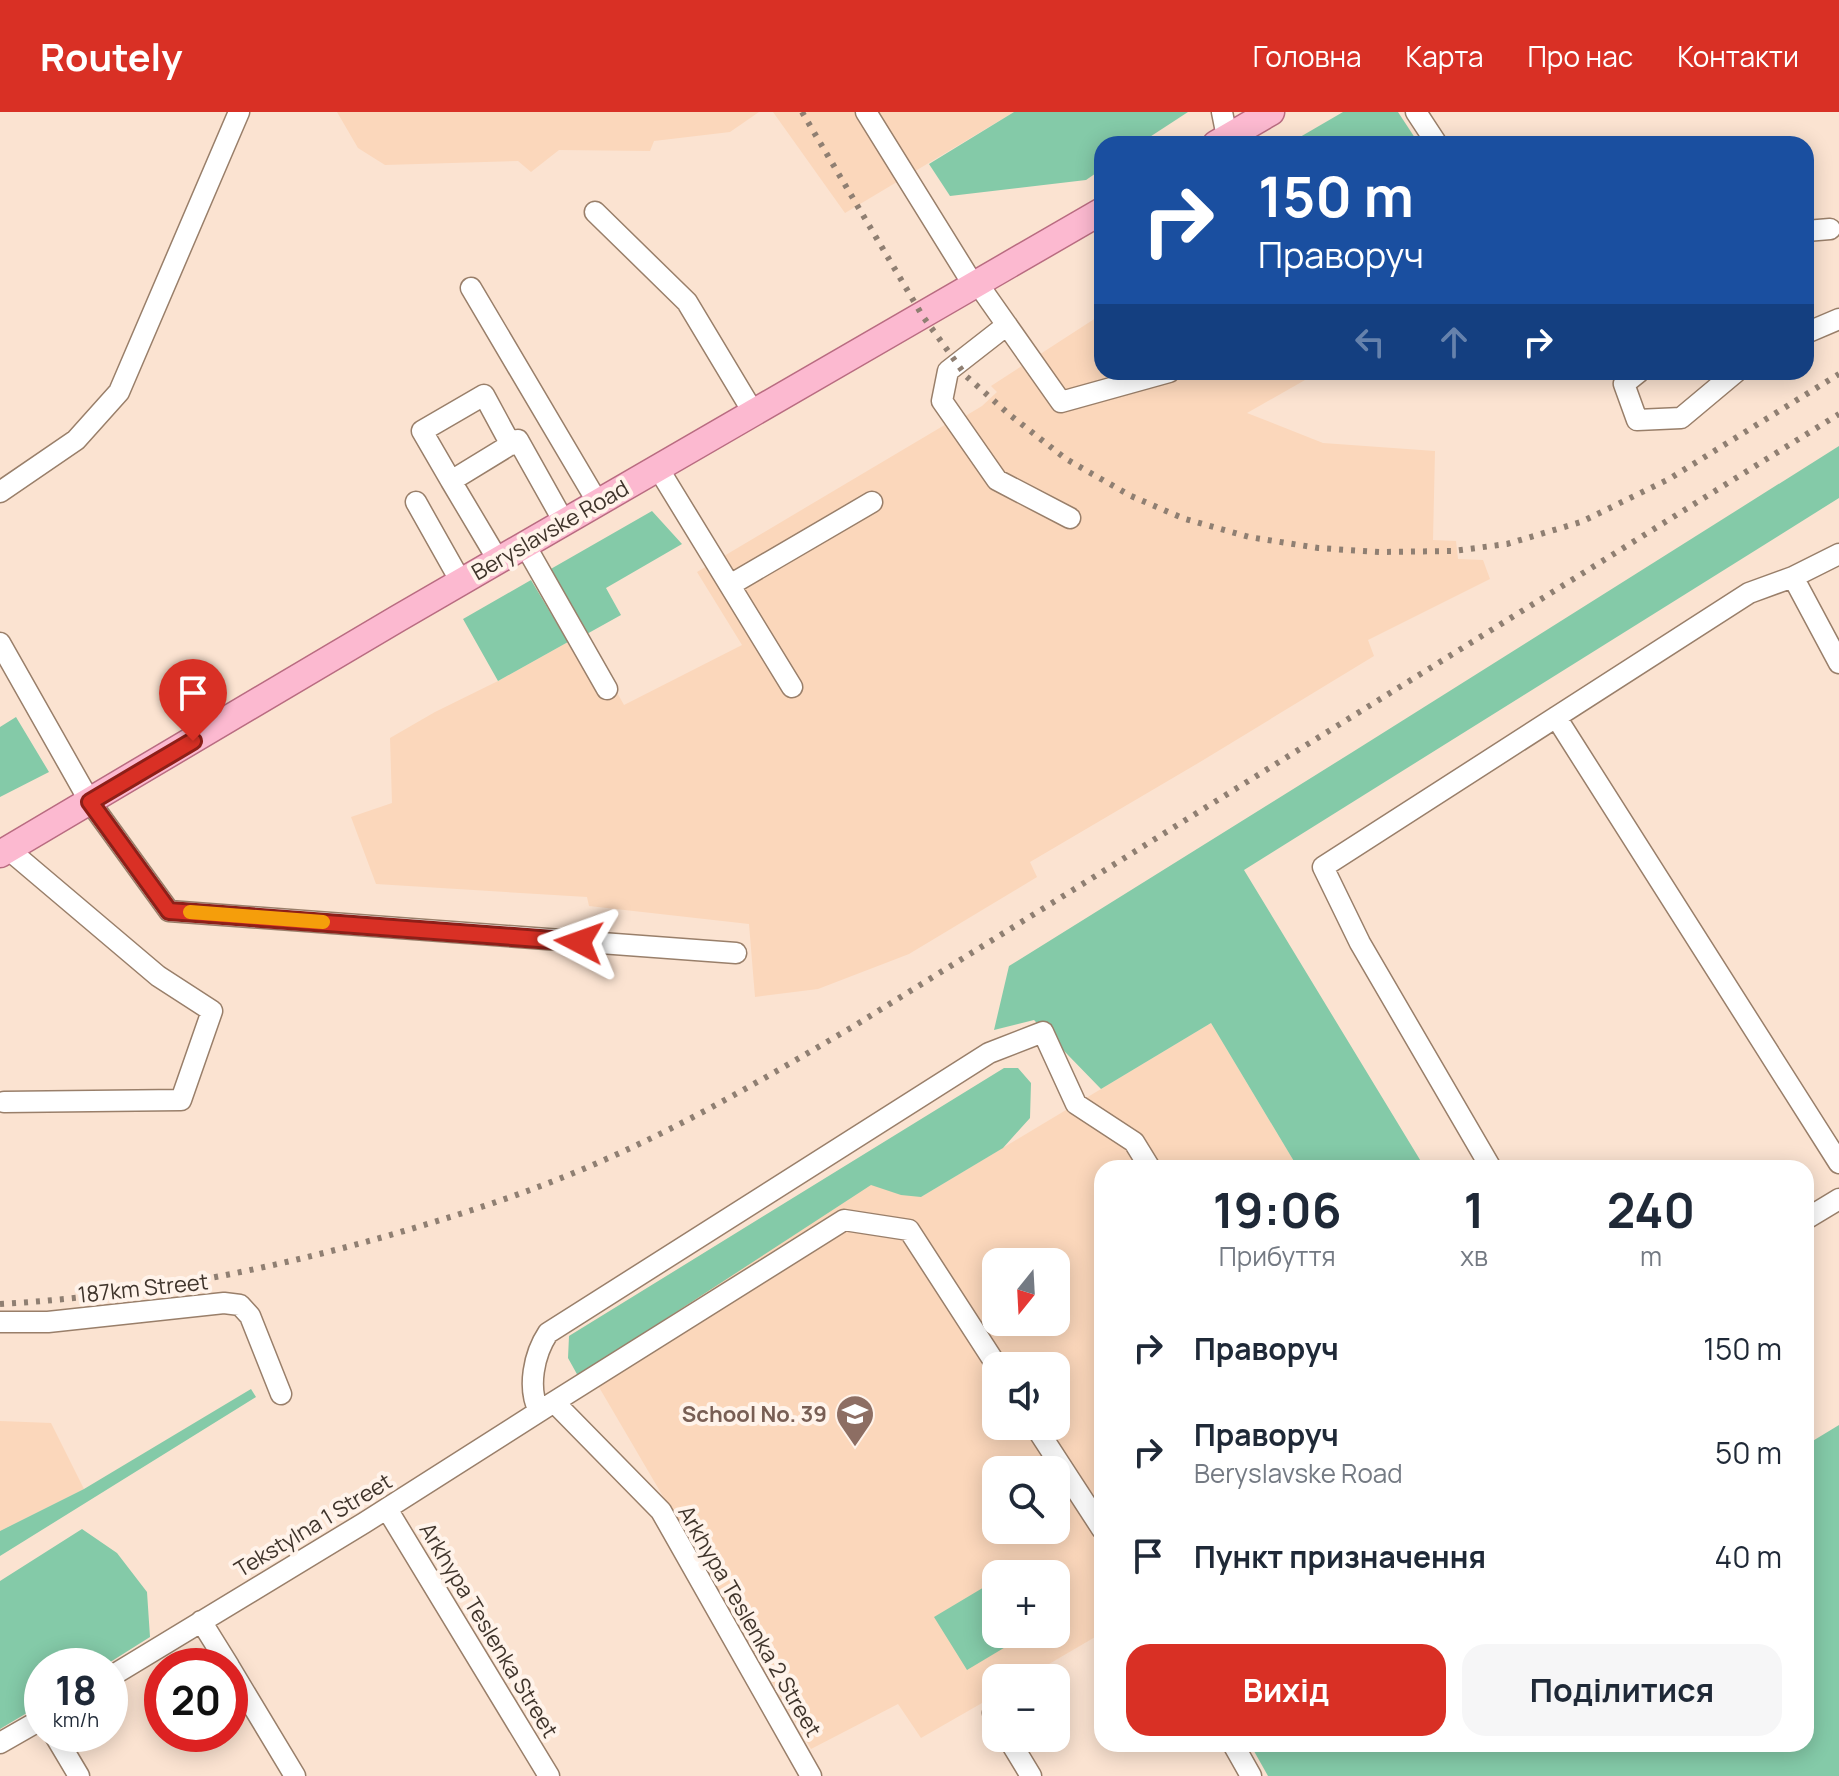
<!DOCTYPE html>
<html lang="uk">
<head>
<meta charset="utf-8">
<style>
  body { margin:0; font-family:Manrope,sans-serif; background:#f6f6f7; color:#1f2937; height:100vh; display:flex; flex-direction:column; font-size:30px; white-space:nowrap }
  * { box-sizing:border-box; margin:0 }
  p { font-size:26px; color:#747a83 }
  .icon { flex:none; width:44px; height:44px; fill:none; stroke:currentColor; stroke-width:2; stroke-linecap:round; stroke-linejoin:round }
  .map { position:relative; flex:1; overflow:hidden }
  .side { position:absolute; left:1094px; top:1048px; width:720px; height:592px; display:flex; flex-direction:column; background:#fff; border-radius:24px; box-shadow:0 4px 20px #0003 }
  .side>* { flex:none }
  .banner { position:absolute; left:1094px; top:24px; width:720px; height:244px; border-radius:24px; box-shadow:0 4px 20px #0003; background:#1a4fa0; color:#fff; overflow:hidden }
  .needle { width:52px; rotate:198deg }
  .tools { position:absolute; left:982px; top:1136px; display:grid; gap:16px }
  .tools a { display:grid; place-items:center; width:88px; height:88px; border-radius:16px; background:#fff; box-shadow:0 4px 20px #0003; font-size:40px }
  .speed { position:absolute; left:24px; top:1536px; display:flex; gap:16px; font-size:40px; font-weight:700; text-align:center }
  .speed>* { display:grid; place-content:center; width:104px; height:104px; border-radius:50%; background:#fff; box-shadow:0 4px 20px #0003; line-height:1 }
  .speed small { font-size:20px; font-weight:400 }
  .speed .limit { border:12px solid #d22; background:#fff; color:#111 }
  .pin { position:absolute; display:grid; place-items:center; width:68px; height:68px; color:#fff; margin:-82px -34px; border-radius:50% 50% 50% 0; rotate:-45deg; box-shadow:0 0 8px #0007 }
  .pin .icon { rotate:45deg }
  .me { position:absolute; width:88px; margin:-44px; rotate:274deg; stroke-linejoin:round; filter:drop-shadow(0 0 6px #0008) }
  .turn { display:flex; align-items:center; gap:28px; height:168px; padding:0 32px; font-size:36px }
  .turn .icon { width:104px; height:104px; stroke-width:2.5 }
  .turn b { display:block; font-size:56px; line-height:68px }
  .lanes { display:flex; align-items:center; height:76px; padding:0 32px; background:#0003; justify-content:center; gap:40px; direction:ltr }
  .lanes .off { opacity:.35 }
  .eta { display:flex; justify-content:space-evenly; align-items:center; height:136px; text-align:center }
  .eta b { font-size:48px; font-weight:700; line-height:56px }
  .action { display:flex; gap:16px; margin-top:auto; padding:16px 32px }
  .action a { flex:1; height:92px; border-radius:24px; background:#d93025; color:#fff; font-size:32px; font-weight:700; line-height:92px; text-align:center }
  .action a+a { background:#f6f6f7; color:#1f2937 }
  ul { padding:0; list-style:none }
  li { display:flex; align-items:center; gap:24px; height:104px; padding:0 32px }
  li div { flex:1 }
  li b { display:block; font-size:30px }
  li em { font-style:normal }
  header { display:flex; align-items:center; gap:48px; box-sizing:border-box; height:112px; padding:0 40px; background:#d93025; color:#fff }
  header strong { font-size:38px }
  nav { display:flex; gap:44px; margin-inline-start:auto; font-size:28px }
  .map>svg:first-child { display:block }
  .built { fill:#fbd7bb; fill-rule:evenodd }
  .green { fill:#84caa8 }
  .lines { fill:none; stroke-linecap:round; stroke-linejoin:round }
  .minor-casing { stroke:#997f6a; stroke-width:23 }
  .major-casing { stroke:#b96c81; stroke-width:29 }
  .minor { stroke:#fff; stroke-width:20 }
  .major { stroke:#fcb9d0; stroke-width:26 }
  .rail { stroke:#8f7f72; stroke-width:6; stroke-dasharray:4 8; stroke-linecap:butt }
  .route-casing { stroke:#8d1f18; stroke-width:20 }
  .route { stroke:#d93025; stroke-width:14 }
  .slow { stroke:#f59e0b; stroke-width:14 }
  .labels { text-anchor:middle; stroke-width:8; stroke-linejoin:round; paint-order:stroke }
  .street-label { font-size:22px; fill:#3f342b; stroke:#fff3ea }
  .education-label { font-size:22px; font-weight:bold; fill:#785e54; stroke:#fff3ea; text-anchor:end }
</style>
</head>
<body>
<header>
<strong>Routely</strong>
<nav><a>Головна</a><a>Карта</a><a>Про нас</a><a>Контакти</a></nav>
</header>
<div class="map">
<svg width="1839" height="1664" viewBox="0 0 1839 1664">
  <rect width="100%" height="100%" fill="#fbe3d1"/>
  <path class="built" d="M337,0H759L730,20L654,29L650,39L559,38L531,60L518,49L385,53L358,36Z
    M773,0H1014L845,101Z
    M1102,202V260H1319L1247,301L1323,331L1435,339L1433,428L1456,429L1458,447L1483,448L1490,467L1368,528L1374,544L1200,650L1030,750L1037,765L909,842L818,877L755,885L749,812L589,794L587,785L376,772L351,705L392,691L390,626L435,600L498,569L568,530L585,523L624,593L742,533L697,460L948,311L962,306L982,294L997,280L991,274Z
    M1211,911L1298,1056H1102V1521L1025,1566H996V1583L921,1626L898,1592L811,1637L569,1224L885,1030L921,1085ZM996,1150H1056V1210H996ZM996,1254H1056V1314H996ZM996,1358H1056V1418H996ZM996,1462H1056V1522H996Z
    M0,1309L51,1311L84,1377L0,1419Z"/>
  <path class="green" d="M1014,0H1188L1139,32H1102V57L1086,68L950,84L929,52Z
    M1343,0H1398L1419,32H1288Z
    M1839,334V386L1244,758L1425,1056H1298L1211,911L1101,977L1034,908L994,918L1009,854L1351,641Z
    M652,399L682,432L606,476L621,503L585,523L549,458Z
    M531,468L568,530L498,569L463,507Z
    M16,605L49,660L0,685V615Z
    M1004,956H1018L1031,971L1030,1006L1003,1036L921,1085L901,1083L871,1073L578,1264L568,1246L569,1224Z
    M251,1277L256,1285L0,1444V1419L84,1377Z
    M1839,1313V1664H1268L1250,1632H1806V1333Z
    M82,1417L117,1441L147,1480L150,1525L104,1554H42V1592L0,1617V1469Z
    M996,1468V1522H1027L967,1558L934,1505Z"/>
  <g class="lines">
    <defs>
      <path id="minor" d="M866,0L974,174
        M1222,0L1227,25
        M1416,0L1437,32
        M595,100L687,190L753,300
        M1806,119L1830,117
        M978,172L1061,290L1169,260
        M471,176L598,391
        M1007,213L948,259L942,289L997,368L1070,406
        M1806,221L1839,207
        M1639,260L1624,272L1637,308L1681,306L1736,260
        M658,356L792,575
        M451,369L422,319L484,283L511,333
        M0,380L76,328L119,280L239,0
        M416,390L461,470
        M525,433L607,577
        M498,448L451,369L518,328L564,410
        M1793,465L1839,551
        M730,473L872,390
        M0,531L90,690L169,799L736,841
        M1556,605L1839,1051
        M4,990L181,988L212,899L158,864L8,737
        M1491,1056L1360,831L1323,755L1749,481L1793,465L1839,442
        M1806,1107L1839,1087
        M0,1210H48L224,1191L240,1193L250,1204L281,1282
        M554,1290L844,1108L909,1118L997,1254
        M539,1299C527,1276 534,1242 548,1221L989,941L1043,920L1076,992L1134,1030L1150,1056
        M1035,1314L1102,1417
        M387,1397L549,1664
        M201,1509L229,1554
        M230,1556L295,1664
        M110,1565L364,1411L554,1290L661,1399L811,1664
        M993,1601L996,1605
        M54,1622L79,1664
        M1008,1626L1031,1664
        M0,1631L42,1607
        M1233,1632L1251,1664"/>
      <path id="major" d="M1216,32L1271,0
        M0,742L397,507L1102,99"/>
    </defs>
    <use href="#minor" class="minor-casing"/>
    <use href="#major" class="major-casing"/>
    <use href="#minor" class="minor"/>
    <use href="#major" class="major"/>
    <path class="rail" d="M802,0L922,203L966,264L1010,303L1066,347L1131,384L1185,407L1249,425L1318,436L1379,440L1453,439L1507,432L1581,410L1669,367L1839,262
      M0,1192C139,1184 271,1158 404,1119C472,1099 539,1077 604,1048C691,1010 772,962 854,914L1839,302"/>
  </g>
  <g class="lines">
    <defs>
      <path id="route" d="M193,629L90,690L169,799L579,830"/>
    </defs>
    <use href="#route" class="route-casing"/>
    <use href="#route" class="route"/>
    <path class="slow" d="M190,800L323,810"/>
  </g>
  <defs>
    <symbol id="school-pin" viewBox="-11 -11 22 30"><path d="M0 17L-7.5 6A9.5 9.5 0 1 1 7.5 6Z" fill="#8d6e63" stroke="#fff3ea"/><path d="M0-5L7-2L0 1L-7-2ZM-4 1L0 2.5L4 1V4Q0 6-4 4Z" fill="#fff"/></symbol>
  </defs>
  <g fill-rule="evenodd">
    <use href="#school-pin" x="833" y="1280" width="44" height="60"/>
  </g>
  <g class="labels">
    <g class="street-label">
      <text transform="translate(550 418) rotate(-30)" y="8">Beryslavske Road</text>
      <text transform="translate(143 1176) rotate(-6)" y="8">187km Street</text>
      <text transform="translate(313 1413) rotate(-31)" y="8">Tekstylna 1 Street</text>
      <text transform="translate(750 1509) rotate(60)" y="8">Arkhypa Teslenka 2 Street</text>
      <text transform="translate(489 1518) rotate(59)" y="8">Arkhypa Teslenka Street</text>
    </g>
    <g class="education-label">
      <text x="827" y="1310">School No. 39</text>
    </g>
  </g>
</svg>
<div class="tools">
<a><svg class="needle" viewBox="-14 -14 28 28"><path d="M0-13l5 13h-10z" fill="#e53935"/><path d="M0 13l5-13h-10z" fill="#747a83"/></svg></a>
<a><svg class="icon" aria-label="sound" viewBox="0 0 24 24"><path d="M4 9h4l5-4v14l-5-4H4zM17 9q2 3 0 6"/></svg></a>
<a><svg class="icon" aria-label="search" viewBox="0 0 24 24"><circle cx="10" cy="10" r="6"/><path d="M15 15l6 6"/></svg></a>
<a>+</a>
<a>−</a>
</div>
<div class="speed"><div>18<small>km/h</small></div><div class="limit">20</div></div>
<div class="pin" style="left:193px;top:629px;background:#d93025"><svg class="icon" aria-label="arrive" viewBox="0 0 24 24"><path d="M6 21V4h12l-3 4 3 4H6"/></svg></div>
<svg class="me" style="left:579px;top:830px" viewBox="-20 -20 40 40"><path d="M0-17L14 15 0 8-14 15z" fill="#d93025" stroke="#fff" stroke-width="4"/></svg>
<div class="banner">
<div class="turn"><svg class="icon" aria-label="right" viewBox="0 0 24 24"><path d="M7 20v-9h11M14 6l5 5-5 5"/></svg><div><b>150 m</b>Праворуч</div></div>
<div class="lanes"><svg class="icon off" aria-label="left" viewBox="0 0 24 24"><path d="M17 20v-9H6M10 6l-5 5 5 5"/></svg><svg class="icon off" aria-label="ahead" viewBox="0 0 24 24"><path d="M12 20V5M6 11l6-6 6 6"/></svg><svg class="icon" aria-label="right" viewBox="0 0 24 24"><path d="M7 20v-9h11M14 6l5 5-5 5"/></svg></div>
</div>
<section class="side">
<div class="eta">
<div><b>19:06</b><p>Прибуття</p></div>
<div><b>1</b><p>хв</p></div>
<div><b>240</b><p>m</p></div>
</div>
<ul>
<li><svg class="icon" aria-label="right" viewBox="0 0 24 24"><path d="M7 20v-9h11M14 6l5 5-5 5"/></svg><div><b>Праворуч</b></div><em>150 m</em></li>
<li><svg class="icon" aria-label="right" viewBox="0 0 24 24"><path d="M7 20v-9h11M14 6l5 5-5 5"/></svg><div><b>Праворуч</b><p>Beryslavske Road</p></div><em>50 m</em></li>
<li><svg class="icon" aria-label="arrive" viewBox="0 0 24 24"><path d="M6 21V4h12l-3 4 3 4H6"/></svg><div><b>Пункт призначення</b></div><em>40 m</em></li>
</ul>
<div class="action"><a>Вихід</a><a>Поділитися</a></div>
</section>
</div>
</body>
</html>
